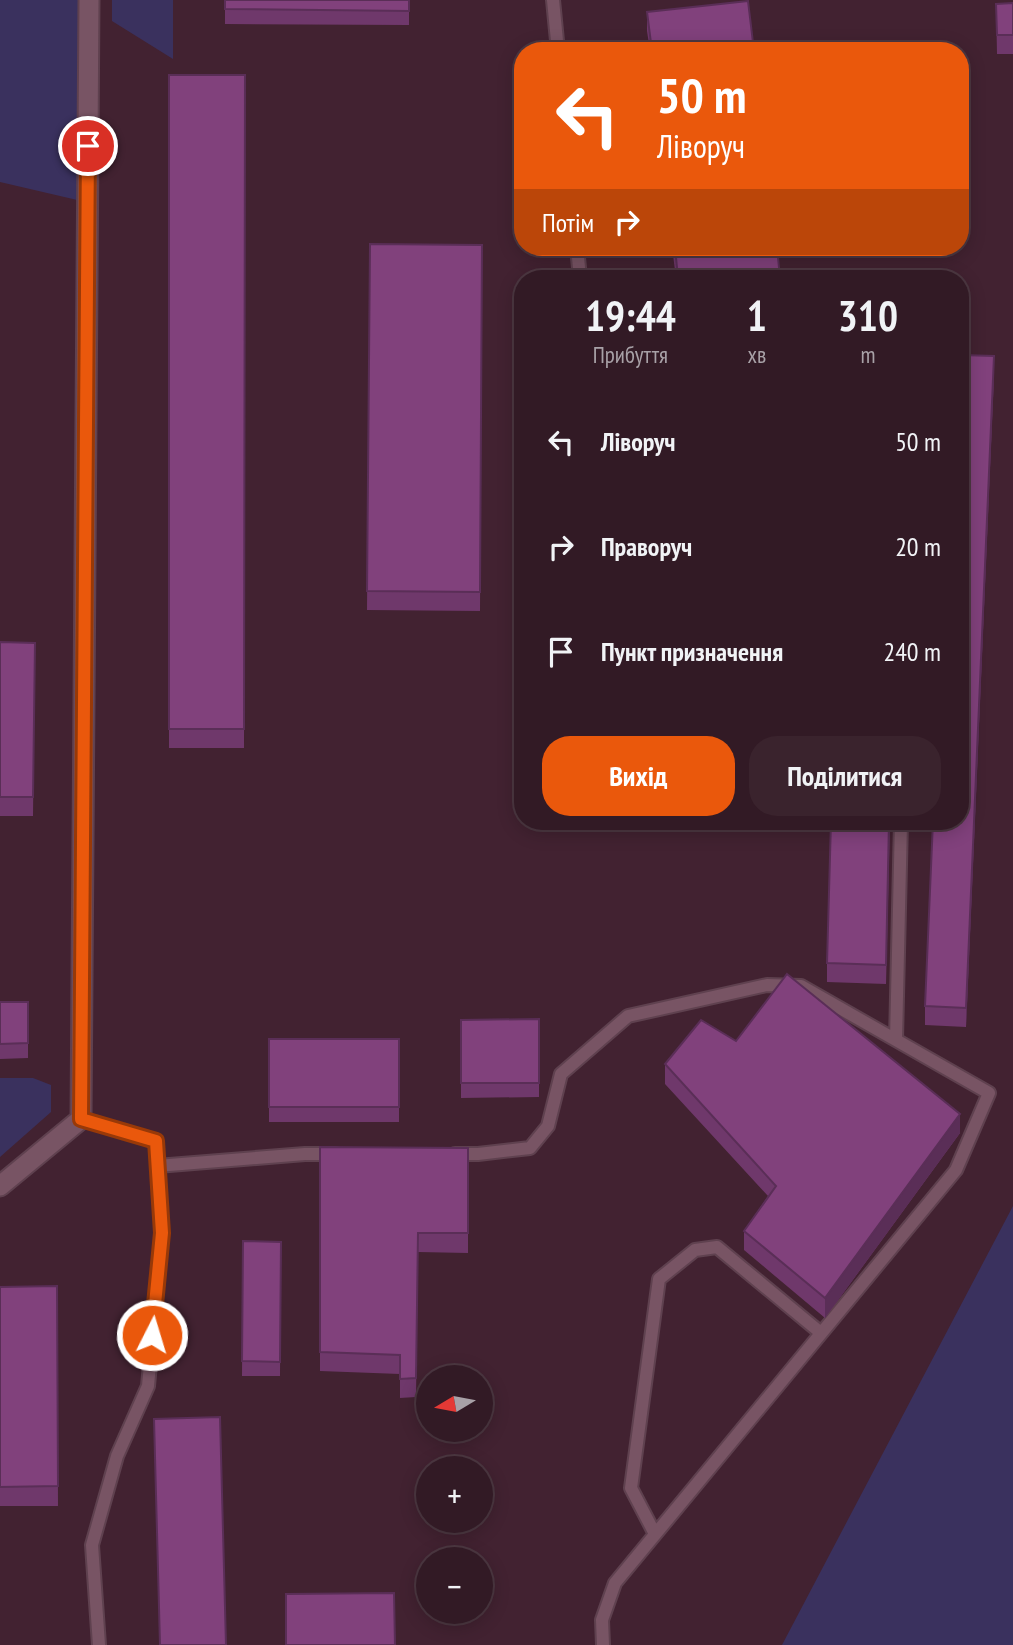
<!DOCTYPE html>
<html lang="uk">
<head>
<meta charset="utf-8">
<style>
  body { margin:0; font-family:"PT Sans Narrow",sans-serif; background:#3a232d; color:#f1f3f6; height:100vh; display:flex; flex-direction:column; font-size:26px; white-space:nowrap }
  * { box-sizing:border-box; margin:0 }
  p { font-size:23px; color:#a8a1a7 }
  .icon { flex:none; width:38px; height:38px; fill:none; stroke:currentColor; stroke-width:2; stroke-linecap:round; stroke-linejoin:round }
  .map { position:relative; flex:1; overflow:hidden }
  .panel { position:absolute; left:514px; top:270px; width:455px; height:560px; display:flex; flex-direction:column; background:#321a25; border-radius:28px; box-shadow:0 4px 18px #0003,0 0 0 2px #4d3842 }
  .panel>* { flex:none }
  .hud { position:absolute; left:514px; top:42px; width:455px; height:214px; border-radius:28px; box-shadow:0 4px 18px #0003,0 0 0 2px #4d3842; background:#ea580c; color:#fff; overflow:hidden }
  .needle { width:46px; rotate:260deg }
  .fabs { position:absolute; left:416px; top:1365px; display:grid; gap:14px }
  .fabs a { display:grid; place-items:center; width:77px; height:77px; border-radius:50%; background:#321a25; box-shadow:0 4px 18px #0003,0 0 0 2px #4d3842; font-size:35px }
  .pin { position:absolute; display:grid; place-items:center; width:60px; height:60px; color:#fff; margin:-30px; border:4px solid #fff; border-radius:50%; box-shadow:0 2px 7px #0007 }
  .me { position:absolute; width:77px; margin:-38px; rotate:5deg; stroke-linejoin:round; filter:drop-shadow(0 0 5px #0008) }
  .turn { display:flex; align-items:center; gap:24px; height:147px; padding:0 28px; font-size:32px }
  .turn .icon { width:91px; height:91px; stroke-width:2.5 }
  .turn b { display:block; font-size:49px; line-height:60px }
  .then { display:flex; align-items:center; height:66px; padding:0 28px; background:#0003; gap:14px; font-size:26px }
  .eta { display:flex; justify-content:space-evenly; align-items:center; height:119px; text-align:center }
  .eta b { font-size:42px; font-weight:700; line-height:49px }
  .cta { display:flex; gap:14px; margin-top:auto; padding:14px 28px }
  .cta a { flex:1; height:80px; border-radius:28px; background:#ea580c; color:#fff; font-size:28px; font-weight:700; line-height:80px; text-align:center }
  .cta a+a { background:#3a232d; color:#f1f3f6 }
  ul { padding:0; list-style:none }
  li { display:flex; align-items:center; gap:21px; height:105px; padding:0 28px }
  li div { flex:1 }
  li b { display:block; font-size:26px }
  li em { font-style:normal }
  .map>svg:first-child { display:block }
  .green { fill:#3a315e }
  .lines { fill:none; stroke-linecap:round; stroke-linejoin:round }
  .service-casing { stroke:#5f414f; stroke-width:16 }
  .minor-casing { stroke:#5f414f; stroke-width:23 }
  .service { stroke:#785464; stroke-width:12 }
  .minor { stroke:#785464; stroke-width:19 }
  .wall { fill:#6f386b }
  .shaded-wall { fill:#5a2e57 }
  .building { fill:#81417c; stroke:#5a2e57; stroke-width:2 }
  .route-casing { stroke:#983908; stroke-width:18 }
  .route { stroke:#ea580c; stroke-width:12 }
</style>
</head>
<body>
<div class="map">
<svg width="1013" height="1645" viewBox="0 0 1013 1645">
  <rect width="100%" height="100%" fill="#422231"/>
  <path class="green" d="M0,0H89L90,203L0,182Z
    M112,0H173V59L112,21Z
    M0,1078H33L51,1085V1112L0,1157Z
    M1013,1206V1645H782Z"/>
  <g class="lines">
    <defs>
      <path id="service" d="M553,0L558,51
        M577,247L580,278
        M896,1040L901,821
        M81,1119L156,1141L162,1233L148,1386L117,1456L92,1545L99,1645
        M455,1154H478L530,1148L548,1126L561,1074L628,1016L767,985L801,986L989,1093L956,1170L615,1583L602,1620L603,1645
        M157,1166L305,1154H335
        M655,1534L631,1488L659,1279L695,1250L717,1247L821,1333"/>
      <path id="minor" d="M0,1186L81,1119L89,0"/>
    </defs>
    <use href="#service" class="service-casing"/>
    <use href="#minor" class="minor-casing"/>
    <use href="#service" class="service"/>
    <use href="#minor" class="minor"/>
  </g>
  <path class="wall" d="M225,0H409V25L225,24Z
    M1013,3V54H997L996,4Z
    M647,12L754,51H650L647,31Z
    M169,75H245L244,748H169Z
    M370,244L482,245L480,611L367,610Z
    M672,247H777L780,278H676Z
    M994,375L966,1027L925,1025V1006Z
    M0,642L35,643L33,816H0Z
    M890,821L886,984L827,982V963Z
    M0,1002H28V1058L0,1059Z
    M539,1019V1097L461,1098V1020Z
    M269,1039H399V1122H269Z
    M736,1041L960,1133L825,1318L744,1250V1231L768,1196L665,1084V1064Z
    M320,1147L468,1148V1253L418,1252L416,1397L400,1398V1374L320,1371Z
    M243,1241L281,1242L280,1376H242Z
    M57,1286L58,1506H0V1287Z"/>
  <path class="shaded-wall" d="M994,356V375L966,1027V1008Z
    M960,1114V1133L825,1318V1298Z"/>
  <path class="building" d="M225,0H409V11L225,9Z
    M748,1L754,51H652L647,12Z
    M1013,3V35H997L996,4Z
    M169,75H245L244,729H169Z
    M370,244L482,245L480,592L367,591Z
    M675,247H777L780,278H678Z
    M961,355L994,356L966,1008L925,1006L933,821H961Z
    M0,642L35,643L33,797H0Z
    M831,821H889L886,965L827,963Z
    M787,974L960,1114L825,1298L744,1231L776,1186L665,1064L701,1020L736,1041Z
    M0,1002H28V1043L0,1044Z
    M539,1019V1083H461V1020Z
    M269,1039H399V1107H269Z
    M320,1147L468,1148V1233H418L416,1378L400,1379V1355L320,1352Z
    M243,1241L281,1242L280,1362L242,1361Z
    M57,1286L58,1486L0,1487V1287Z
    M220,1417L226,1645H160L154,1419Z
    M394,1593L395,1645H286V1594Z"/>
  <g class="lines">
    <defs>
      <path id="route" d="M88,146L81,1119L156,1141L162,1233L152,1335"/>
    </defs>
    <use href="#route" class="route-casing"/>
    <use href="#route" class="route"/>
  </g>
</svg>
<div class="fabs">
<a><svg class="needle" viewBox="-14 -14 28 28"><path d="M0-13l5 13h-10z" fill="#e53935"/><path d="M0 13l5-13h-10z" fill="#a8a1a7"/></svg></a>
<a>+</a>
<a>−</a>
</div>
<div class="pin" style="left:88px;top:146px;background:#d93025"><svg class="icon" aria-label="arrive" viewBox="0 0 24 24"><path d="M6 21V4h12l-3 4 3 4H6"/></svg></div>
<svg class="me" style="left:152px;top:1335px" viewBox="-20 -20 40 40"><circle r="17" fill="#ea580c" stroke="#fff" stroke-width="3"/><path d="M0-11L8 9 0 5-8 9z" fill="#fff"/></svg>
<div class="hud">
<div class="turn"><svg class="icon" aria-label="left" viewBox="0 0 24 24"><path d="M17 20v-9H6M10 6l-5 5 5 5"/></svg><div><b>50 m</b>Ліворуч</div></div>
<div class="then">Потім<svg class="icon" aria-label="right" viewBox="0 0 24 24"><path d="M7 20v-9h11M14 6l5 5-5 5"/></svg></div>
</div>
<section class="panel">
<div class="eta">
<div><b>19:44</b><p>Прибуття</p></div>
<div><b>1</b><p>хв</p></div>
<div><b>310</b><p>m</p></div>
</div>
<ul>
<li><svg class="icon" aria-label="left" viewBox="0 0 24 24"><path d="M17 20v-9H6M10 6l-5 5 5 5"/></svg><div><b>Ліворуч</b></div><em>50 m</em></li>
<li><svg class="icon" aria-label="right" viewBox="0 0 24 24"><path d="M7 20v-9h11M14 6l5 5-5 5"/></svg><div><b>Праворуч</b></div><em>20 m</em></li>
<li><svg class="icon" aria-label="arrive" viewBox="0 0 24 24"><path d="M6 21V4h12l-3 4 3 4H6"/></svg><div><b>Пункт призначення</b></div><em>240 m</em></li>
</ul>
<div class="cta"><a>Вихід</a><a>Поділитися</a></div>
</section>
</div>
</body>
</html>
